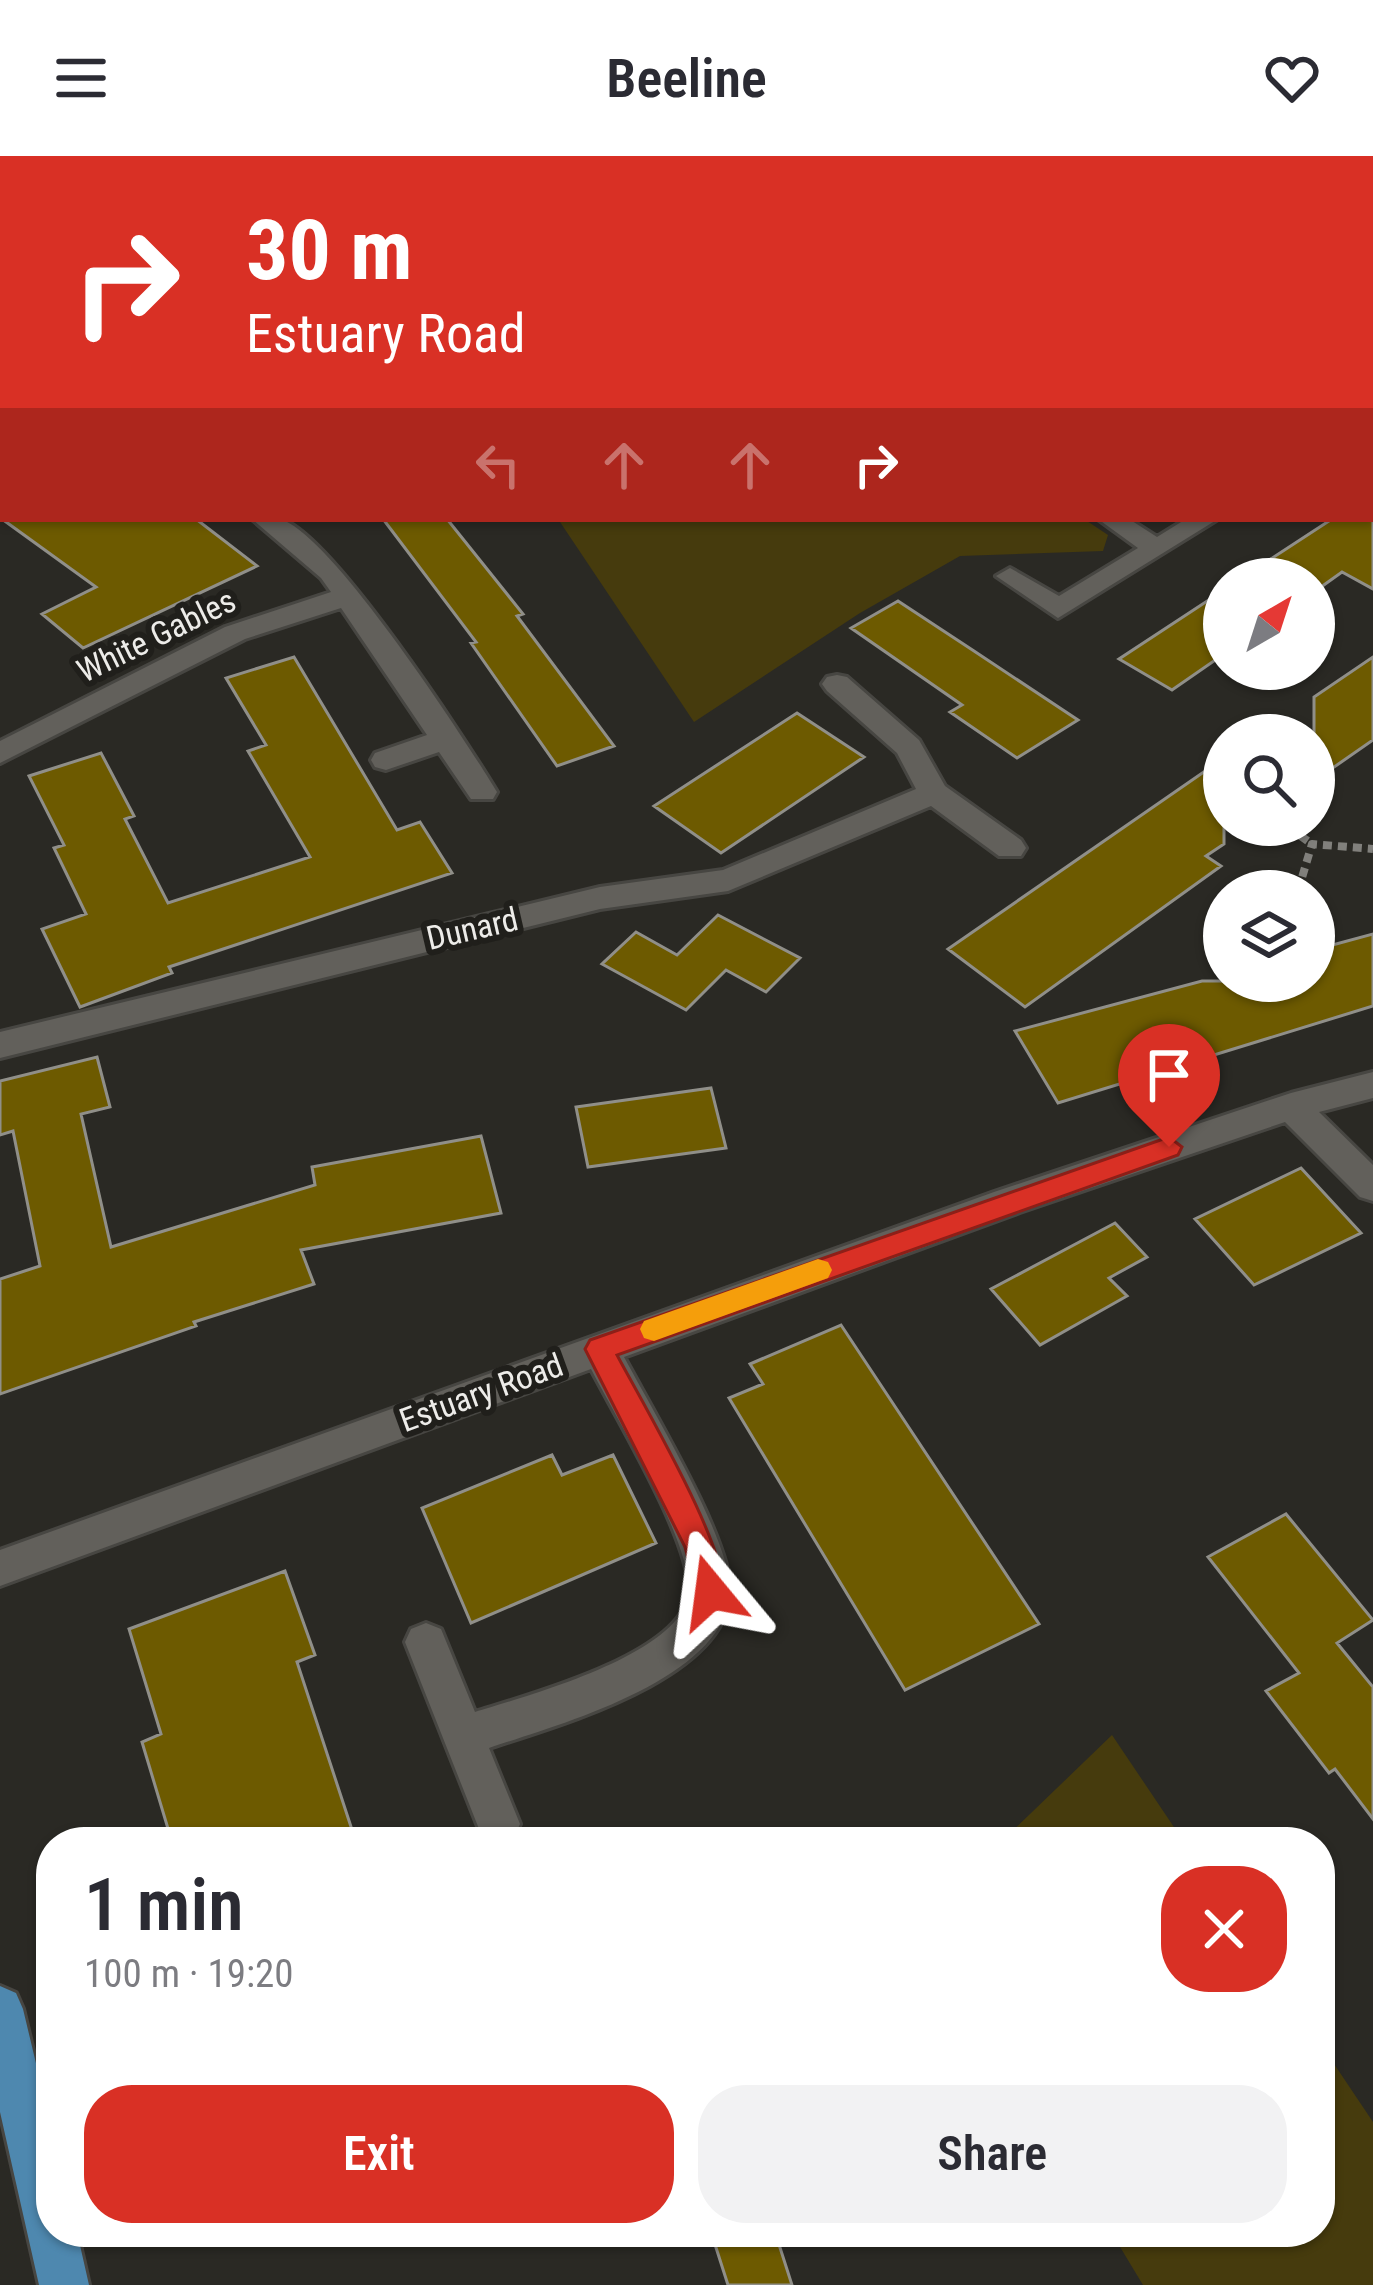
<!DOCTYPE html>
<html lang="en">
<head>
<meta charset="utf-8">
<style>
  body { margin:0; font-family:"Roboto Condensed",sans-serif; background:#f2f2f3; color:#2b2b33; height:100vh; display:flex; flex-direction:column; font-size:45px; white-space:nowrap }
  * { box-sizing:border-box; margin:0 }
  p { font-size:39px; color:#7c7c81 }
  .icon { flex:none; width:66px; height:66px; fill:none; stroke:currentColor; stroke-width:2; stroke-linecap:round; stroke-linejoin:round }
  .map { position:relative; flex:1; overflow:hidden }
  .panel { position:absolute; left:36px; top:1671px; width:1299px; height:420px; display:flex; flex-direction:column; background:#fff; border-radius:48px; box-shadow:0 3px 9px #0004 }
  .panel>* { flex:none }
  .banner { position:absolute; left:0px; top:0px; width:1374px; height:366px; box-shadow:0 3px 9px #0004; background:#d93025; color:#fff; overflow:hidden }
  .needle { width:78px; rotate:39deg }
  .fabs { position:absolute; left:1203px; top:402px; display:grid; gap:24px }
  .fabs a { display:grid; place-items:center; width:132px; height:132px; border-radius:50%; background:#fff; box-shadow:0 3px 9px #0004; font-size:60px }
  .pin { position:absolute; display:grid; place-items:center; width:102px; height:102px; color:#fff; margin:-123px -51px; border-radius:50% 50% 50% 0; rotate:-45deg; box-shadow:0 0 12px #0007 }
  .pin .icon { rotate:45deg }
  .me { position:absolute; width:132px; margin:-66px; rotate:344deg; stroke-linejoin:round; filter:drop-shadow(0 0 9px #0008) }
  .turn { display:flex; align-items:center; gap:42px; height:252px; padding:0 48px; font-size:54px }
  .turn .icon { width:156px; height:156px; stroke-width:2.5 }
  .turn b { display:block; font-size:84px; line-height:102px }
  .lanes { display:flex; align-items:center; height:114px; padding:0 48px; background:#0003; justify-content:center; gap:60px; direction:ltr }
  .lanes .off { opacity:.35 }
  .round { display:grid; place-items:center; flex:none; width:126px; height:126px; border-radius:48px; background:#f2f2f3 }
  .summary { display:flex; align-items:center; justify-content:space-between; height:204px; padding:0 48px }
  h1 { font-size:72px; font-weight:600; line-height:90px }
  .primary-button { display:flex; gap:24px; margin-top:auto; padding:24px 48px }
  .primary-button a { flex:1; height:138px; border-radius:48px; background:#d93025; color:#fff; font-size:48px; font-weight:600; line-height:138px; text-align:center }
  .primary-button a+a { background:#f2f2f3; color:#2b2b33 }
  header { display:flex; justify-content:space-between; align-items:center; height:156px; padding:0 48px; background:#fff; font-size:54px; font-weight:600 }
  .map>svg:first-child { display:block }
  .green { fill:#463b0d }
  .building { fill:#6d5a00; stroke:#908f89; stroke-width:3 }
  .lines { fill:none; stroke-linecap:round; stroke-linejoin:round }
  .minor-casing { stroke:#474642; stroke-width:6 }
  .major-casing { stroke:#474642; stroke-width:6 }
  .path { stroke:#81807c; stroke-width:8; stroke-dasharray:9 6; stroke-linecap:butt }
  .minor { fill:#62605b; fill-rule:evenodd }
  .major { fill:#4e88af; fill-rule:evenodd }
  .route { fill:#d93025; stroke:#8d1f18; stroke-width:3 }
  .slow { fill:#f59e0b }
  .labels { text-anchor:middle; stroke-width:12; stroke-linejoin:round; paint-order:stroke }
  .street-label { font-size:33px; fill:#edece9; stroke:#201f1b }
</style>
</head>
<body>
<header><svg class="icon" aria-label="menu" viewBox="0 0 24 24"><path d="M4 6h16M4 12h16M4 18h16"/></svg>Beeline<svg class="icon" aria-label="heart" viewBox="0 0 24 24"><path d="M12 20l-8-8c-3-5 5-10 8-4 3-6 11-1 8 4z"/></svg></header>
<div class="map">
<svg width="1373" height="2129" viewBox="0 0 1373 2129">
  <rect width="100%" height="100%" fill="#2a2924"/>
  <path class="green" d="M558,363H1084L1108,379L1103,395L960,400L860,457L694,566Z
    M1112,1579L1184,1686H1001Z
    M1320,1887L1373,1966V2129H1143L1111,2076H1320Z"/>
  <path class="building" d="M1373,344V433L1342,416L1314,436V423H1240L1332,363H1371Z
    M2,363H196L257,410L83,492L42,458L96,431Z
    M383,363H447L523,458L517,460L614,590L557,610L471,487L476,486Z
    M1224,434V498L1172,534L1119,503Z
    M898,445L974,495L1078,564L1017,602L950,556L962,549L851,472Z
    M294,501L397,674L420,666L452,717L169,811L172,817L80,851L42,773L86,758L54,692L64,689L29,620L101,597L134,660L125,663L168,747L310,701L248,595L266,589L226,522Z
    M1373,501V584L1314,625V541Z
    M797,557L864,601L721,697L654,650Z
    M1224,602V688L1206,700L1221,710L1025,851L948,793Z
    M718,759L800,802L766,836L726,814L686,854L602,808L636,776L677,799Z
    M1373,778V850L1058,947L1015,875L1202,825H1314V794Z
    M97,901L110,951L81,958L111,1091L315,1029L312,1011L481,980L501,1057L301,1094L314,1128L194,1166L196,1170L0,1238V1123L40,1110L13,975L0,979V925Z
    M711,932L726,992L588,1011L576,951Z
    M1301,1012L1361,1077L1254,1129L1195,1063Z
    M1115,1067L1147,1101L1109,1122L1127,1140L1040,1189L991,1133Z
    M841,1169L1039,1468L905,1534L729,1242L763,1228L750,1208Z
    M552,1299L562,1319L613,1299L656,1387L471,1467L422,1352Z
    M1286,1358L1373,1464L1337,1487L1373,1531V1663L1335,1613L1329,1617L1266,1535L1299,1517L1208,1401Z
    M285,1415L315,1499L297,1506L356,1686H172L142,1586L161,1578L129,1473Z
    M711,2076H775L792,2129H728Z"/>
  <g class="lines">
    <defs>
      <path id="minor" d="M109,0H135L137,3H111Z
        M782,0H804L806,3H784Z
        M1178,0H1200L1202,3H1180Z
        M1373,40V54L1371,55V41Z
        M1371,192H1373V208H1371Z
        M0,230H3V246H0Z
        M1373,256V272L1371,273V257Z
        M252,363C260,363 272,361 280,363C331,377 466,585 497,636L493,643H471L439,596L386,614L375,611L371,604L375,597L427,579L341,452L245,483L0,607V585L225,471L331,436L321,422Z
        M1098,363H1129L1157,381L1186,363H1218L1058,462L996,420L1010,412L1059,440L1138,392Z
        M837,519L847,521L919,584L945,630L1021,684L1026,692L1021,700H999L931,650L728,735L600,753L0,902V876L600,731L723,714L916,633L897,597L827,535L822,528L827,521Z
        M1373,916V942L1319,956L1373,1009V1045L1360,1041L1285,966L1020,1056L624,1201C650,1250 731,1384 730,1434C729,1523 557,1569 489,1592L520,1668L513,1683H483L405,1486L411,1473L426,1467L441,1473L475,1556C526,1540 676,1500 688,1441C698,1396 614,1258 591,1213L0,1430V1394L994,1036L1291,937Z"/>
      <path id="major" d="M0,1830L16,1837L23,1853L51,1970V2076H77L89,2129H39L0,1956Z"/>
    </defs>
    <use href="#minor" class="minor-casing"/>
    <use href="#major" class="major-casing"/>
    <path class="path" d="M1288,671L1312,688
      M1298,735L1312,688L1373,693"/>
    <use href="#minor" class="minor"/>
    <use href="#major" class="major"/>
  </g>
  <path class="route" d="M1169,981L1182,991L1178,999L617,1199C639,1241 739,1409 722,1446L711,1450L700,1446L685,1391L585,1193L590,1184Z"/>
  <path class="slow" d="M818,1103L828,1106L832,1114L828,1122L654,1185L644,1182L640,1173L644,1165Z"/>
  <g class="labels">
    <g class="street-label">
      <text transform="translate(156 479) rotate(-26)" y="12">White Gables</text>
      <text transform="translate(472 772) rotate(-13)" y="12">Dunard</text>
      <text transform="translate(481 1236) rotate(-20)" y="12">Estuary Road</text>
    </g>
  </g>
</svg>
<div class="fabs">
<a><svg class="needle" viewBox="-14 -14 28 28"><path d="M0-13l5 13h-10z" fill="#e53935"/><path d="M0 13l5-13h-10z" fill="#7c7c81"/></svg></a>
<a><svg class="icon" aria-label="search" viewBox="0 0 24 24"><circle cx="10" cy="10" r="6"/><path d="M15 15l6 6"/></svg></a>
<a><svg class="icon" aria-label="layers" viewBox="0 0 24 24"><path d="M12 4l9 5-9 5-9-5zM3 14l9 5 9-5"/></svg></a>
</div>
<div class="pin" style="left:1169px;top:991px;background:#d93025"><svg class="icon" aria-label="arrive" viewBox="0 0 24 24"><path d="M6 21V4h12l-3 4 3 4H6"/></svg></div>
<svg class="me" style="left:711px;top:1436px" viewBox="-20 -20 40 40"><path d="M0-17L14 15 0 8-14 15z" fill="#d93025" stroke="#fff" stroke-width="4"/></svg>
<div class="banner">
<div class="turn"><svg class="icon" aria-label="right" viewBox="0 0 24 24"><path d="M7 20v-9h11M14 6l5 5-5 5"/></svg><div><b>30 m</b>Estuary Road</div></div>
<div class="lanes"><svg class="icon off" aria-label="left" viewBox="0 0 24 24"><path d="M17 20v-9H6M10 6l-5 5 5 5"/></svg><svg class="icon off" aria-label="ahead" viewBox="0 0 24 24"><path d="M12 20V5M6 11l6-6 6 6"/></svg><svg class="icon off" aria-label="ahead" viewBox="0 0 24 24"><path d="M12 20V5M6 11l6-6 6 6"/></svg><svg class="icon" aria-label="right" viewBox="0 0 24 24"><path d="M7 20v-9h11M14 6l5 5-5 5"/></svg></div>
</div>
<section class="panel">
<div class="summary"><div><h1>1 min</h1><p>100 m · 19:20</p></div><a class="round" style="background:#d93025;color:#fff"><svg class="icon" aria-label="close" viewBox="0 0 24 24"><path d="M6 6l12 12M18 6L6 18"/></svg></a></div>
<div class="primary-button"><a>Exit</a><a>Share</a></div>
</section>
</div>
</body>
</html>
